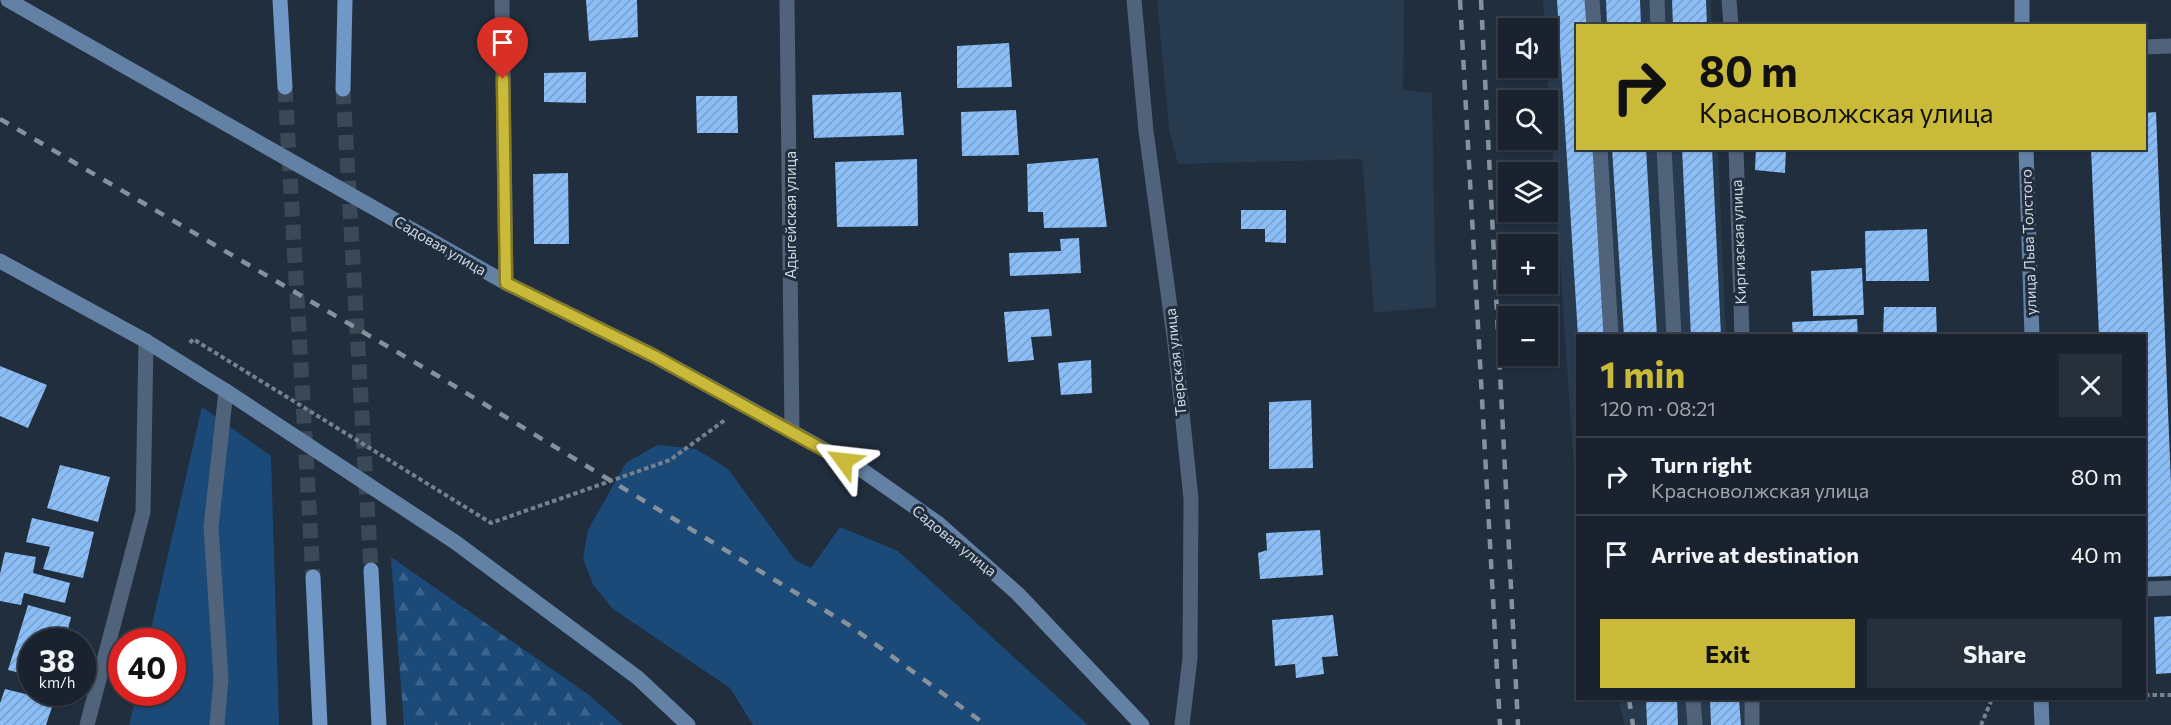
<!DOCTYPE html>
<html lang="en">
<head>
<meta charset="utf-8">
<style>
  body { margin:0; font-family:Commissioner,sans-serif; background:#262f3a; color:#f1f3f6; height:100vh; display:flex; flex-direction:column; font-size:22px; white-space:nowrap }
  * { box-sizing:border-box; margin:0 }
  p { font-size:20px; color:#9fa4aa }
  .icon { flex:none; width:33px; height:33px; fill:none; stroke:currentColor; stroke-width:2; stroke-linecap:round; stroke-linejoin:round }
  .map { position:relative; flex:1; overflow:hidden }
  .drawer { position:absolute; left:1576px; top:334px; width:570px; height:366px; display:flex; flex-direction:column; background:#19222e; border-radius:0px; box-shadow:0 2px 4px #0004,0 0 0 2px #373f4a }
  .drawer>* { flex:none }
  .banner { position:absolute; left:1576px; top:24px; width:570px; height:126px; border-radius:0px; box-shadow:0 2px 4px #0004,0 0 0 2px #373f4a; background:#caba39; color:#111; overflow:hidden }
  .fabs { position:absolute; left:1498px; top:18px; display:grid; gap:12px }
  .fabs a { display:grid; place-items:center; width:60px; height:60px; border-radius:0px; background:#19222e; box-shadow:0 2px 4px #0004,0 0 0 2px #373f4a; font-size:30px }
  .speed { position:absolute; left:18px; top:628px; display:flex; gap:12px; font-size:30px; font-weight:700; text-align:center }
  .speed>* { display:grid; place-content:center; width:78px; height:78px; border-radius:50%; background:#19222e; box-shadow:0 2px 4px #0004,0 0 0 2px #373f4a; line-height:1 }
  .speed small { font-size:15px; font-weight:400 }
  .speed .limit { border:9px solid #d22; background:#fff; color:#111 }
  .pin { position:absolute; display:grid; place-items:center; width:51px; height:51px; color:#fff; margin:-62px -26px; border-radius:50% 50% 50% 0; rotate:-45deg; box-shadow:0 0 6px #0007 }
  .pin .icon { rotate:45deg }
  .me { position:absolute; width:66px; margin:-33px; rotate:300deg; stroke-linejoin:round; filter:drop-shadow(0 0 4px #0008) }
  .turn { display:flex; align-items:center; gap:21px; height:126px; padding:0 24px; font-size:27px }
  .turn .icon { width:78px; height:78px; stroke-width:2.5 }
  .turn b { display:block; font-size:42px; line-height:51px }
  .round { display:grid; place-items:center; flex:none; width:63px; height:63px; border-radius:0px; background:#262f3a }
  .headline { display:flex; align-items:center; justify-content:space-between; height:102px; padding:0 24px }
  h1 { font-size:36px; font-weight:700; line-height:45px; color:#caba39 }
  .primary-button { display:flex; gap:12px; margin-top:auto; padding:12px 24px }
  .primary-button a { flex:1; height:69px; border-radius:0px; background:#caba39; color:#111; font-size:24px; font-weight:700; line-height:69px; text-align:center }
  .primary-button a+a { background:#262f3a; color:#f1f3f6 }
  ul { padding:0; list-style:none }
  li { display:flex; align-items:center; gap:18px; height:78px; padding:0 24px; border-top:2px solid #373f4a }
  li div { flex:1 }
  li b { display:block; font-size:22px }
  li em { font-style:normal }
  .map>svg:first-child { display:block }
  .built { fill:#283a4d }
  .green { fill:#1b4a79 }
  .forest { fill:url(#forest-firs) }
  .building { fill:url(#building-hatch) }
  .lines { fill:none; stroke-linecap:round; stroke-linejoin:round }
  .primary-tunnel { stroke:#3b4856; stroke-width:15; stroke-dasharray:15 8; stroke-linecap:butt }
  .path { stroke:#75818d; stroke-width:4; stroke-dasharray:4.5 3; stroke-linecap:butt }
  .lane { stroke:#50637a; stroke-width:15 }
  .street { stroke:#50637a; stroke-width:15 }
  .secondary { stroke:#6281a5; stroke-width:15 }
  .primary { stroke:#6f98c6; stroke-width:15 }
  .rail { stroke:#86919c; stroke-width:4.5; stroke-dasharray:10 10; stroke-linecap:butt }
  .route-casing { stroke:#837925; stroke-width:15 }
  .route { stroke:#caba39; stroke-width:10 }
  .labels { text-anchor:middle; stroke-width:6; stroke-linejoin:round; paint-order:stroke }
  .street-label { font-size:15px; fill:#cfd8e1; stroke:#212e3d }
</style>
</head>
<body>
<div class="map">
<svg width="2171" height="725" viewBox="0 0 2171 725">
  <defs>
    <pattern id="forest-firs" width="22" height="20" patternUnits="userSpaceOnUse" patternTransform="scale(1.5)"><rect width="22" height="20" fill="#1b4a79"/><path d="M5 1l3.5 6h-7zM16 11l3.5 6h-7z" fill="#3b638c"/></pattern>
    <pattern id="building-hatch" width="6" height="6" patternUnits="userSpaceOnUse" patternTransform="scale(1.5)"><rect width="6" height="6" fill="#8bbef6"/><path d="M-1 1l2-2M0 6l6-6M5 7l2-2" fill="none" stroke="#789fca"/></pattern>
  </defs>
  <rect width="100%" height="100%" fill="#212e3d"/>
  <path class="built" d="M1157,0H1404L1403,90L1432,93L1436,307L1374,313L1362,159L1178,164L1169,129Z
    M1543,0H1711L1712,25L1578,26V148L1718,149L1726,336H1578V528L1547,68L1548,28H1545Z
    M1618,699H1744L1745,725H1625Z"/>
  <path class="green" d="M202,407L271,456L279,725H129L137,693H172V642H148Z
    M657,445L696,449L728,469L795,560L811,568L840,527L898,551L1088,725H753L730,688L613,609L593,585L583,558L588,530L626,463Z"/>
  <path class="forest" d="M391,557L589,695L623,725H404Z"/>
  <path class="building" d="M586,0H637L638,37L589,41Z
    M1557,0H1588L1589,26H1578V148H1597L1608,336H1578Z
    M1606,0H1640L1641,26H1607Z
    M1672,0H1706L1707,26H1673Z
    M1009,43L1012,87L957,88V46Z
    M586,72V103L544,102V73Z
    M901,92L904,135L814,138L812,95Z
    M696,96H737L738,133H697Z
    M1016,110L1019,155L962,156L961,112Z
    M2156,112L2171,484V576L2145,577V336H2099L2091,148H2145V113Z
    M1612,148H1646L1657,336H1624Z
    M1682,148H1712L1721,336H1691Z
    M1756,148H1786L1785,173L1755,170Z
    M1098,158L1107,227L1044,228L1043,212H1028L1027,164Z
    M917,159L918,226L837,227L835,162Z
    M568,173L569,244H534L533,174Z
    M1241,210H1286V243L1265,242V229H1241Z
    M1927,229L1929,281H1866L1865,231Z
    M1079,238L1081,273L1010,276L1009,253L1061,251L1060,239Z
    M1862,268L1864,315L1813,316L1811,271Z
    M1884,307H1936L1937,336H1883Z
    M1049,309L1052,336L1031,337L1034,360L1008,362L1004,312Z
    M1857,319L1858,336H1793L1792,322Z
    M1091,360L1092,393L1061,395L1058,363Z
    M0,366L47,385L28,428L0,416Z
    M1311,400L1313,468L1269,469V402Z
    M60,465L110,477L98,522L47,508Z
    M32,518L94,532L83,578L43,569L50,547L26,542Z
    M1320,530L1323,575L1260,579L1258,553L1267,550L1266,533Z
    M5,552L36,557L33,573L70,583L65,603L24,593L21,605L0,601V574Z
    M28,605L71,617L65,642H32V676L8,670Z
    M1333,615L1338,656L1322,657L1324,674L1296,678L1295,664L1275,666L1272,620Z
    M2171,616V673L2156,674L2154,617Z
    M5,689L54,701L46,725H0V703Z
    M1646,699H1677L1678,725H1647Z
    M1710,699H1739L1741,725H1711Z"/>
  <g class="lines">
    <path class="primary-tunnel" d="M285,87L313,577
      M343,89L371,570"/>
    <path class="path" d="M190,343L193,339L491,523L670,460L725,420
      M2145,695H2171
      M1981,725L1992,699"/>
    <path class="lane" d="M1592,0L1594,26
      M1657,0L1658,26
      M1729,0L1731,26
      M2145,47L2171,46
      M1600,148L1611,336
      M1664,148L1674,336
      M1736,148L1742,336
      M2145,589L2171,588
      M1693,699L1695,725
      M1752,699V725"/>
    <path class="street" d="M502,0L506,283
      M787,0L792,431
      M1134,0L1146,131L1175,344L1191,499L1190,658L1182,725
      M87,725L143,512L146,341
      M217,725L221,679L211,527L226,391"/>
    <path class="secondary" d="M8,0L506,283L654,356L862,470L939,524L1018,594L1142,725
      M2022,0V26
      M2026,148L2032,336
      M0,261L146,341L226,391L455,542L638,678L688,725
      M2041,699L2042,725"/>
    <path class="primary" d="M280,0L285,87
      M343,89L345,0
      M371,570L379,725
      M313,577L320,725"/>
    <path class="rail" d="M1460,0L1500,725
      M1481,0L1518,725
      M0,119L438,376L849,625L986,725
      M1629,699L1633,725"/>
  </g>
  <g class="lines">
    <defs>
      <path id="route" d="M503,79L506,283L654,356L844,461"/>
    </defs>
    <use href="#route" class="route-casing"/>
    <use href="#route" class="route"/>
  </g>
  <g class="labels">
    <g class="street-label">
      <text transform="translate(791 215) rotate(-90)" y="5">Адыгейская улица</text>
      <text transform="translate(1739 242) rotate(-92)" y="5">Киргизская улица</text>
      <text transform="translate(2029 242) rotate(-92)" y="5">улица Льва Толстого</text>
      <text transform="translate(440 246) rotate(30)" y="5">Садовая улица</text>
      <text transform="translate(1176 362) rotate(-96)" y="5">Тверская улица</text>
      <text transform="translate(954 541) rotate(39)" y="5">Садовая улица</text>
    </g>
  </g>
</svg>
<div class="fabs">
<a><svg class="icon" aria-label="sound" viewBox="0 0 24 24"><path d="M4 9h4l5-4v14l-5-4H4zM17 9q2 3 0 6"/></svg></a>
<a><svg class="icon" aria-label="search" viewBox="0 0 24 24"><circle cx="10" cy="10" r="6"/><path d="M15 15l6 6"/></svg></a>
<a><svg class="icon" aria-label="layers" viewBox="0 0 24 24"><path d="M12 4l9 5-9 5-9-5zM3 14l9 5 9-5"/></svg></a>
<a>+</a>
<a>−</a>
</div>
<div class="speed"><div>38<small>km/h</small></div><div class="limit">40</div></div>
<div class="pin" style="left:503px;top:79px;background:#d93025"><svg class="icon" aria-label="arrive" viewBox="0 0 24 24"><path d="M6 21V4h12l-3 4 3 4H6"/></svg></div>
<svg class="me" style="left:844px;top:461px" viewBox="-20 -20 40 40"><path d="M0-17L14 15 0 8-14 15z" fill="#caba39" stroke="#fff" stroke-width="4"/></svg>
<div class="banner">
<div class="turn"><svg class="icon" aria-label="right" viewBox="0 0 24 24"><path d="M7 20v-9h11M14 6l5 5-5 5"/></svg><div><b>80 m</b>Красноволжская улица</div></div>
</div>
<section class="drawer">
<div class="headline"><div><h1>1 min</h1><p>120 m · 08:21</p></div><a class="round"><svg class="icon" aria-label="close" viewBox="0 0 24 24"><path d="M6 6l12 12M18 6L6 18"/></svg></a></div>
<ul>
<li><svg class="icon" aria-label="right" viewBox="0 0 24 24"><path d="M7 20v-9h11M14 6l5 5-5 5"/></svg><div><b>Turn right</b><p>Красноволжская улица</p></div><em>80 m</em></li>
<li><svg class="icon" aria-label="arrive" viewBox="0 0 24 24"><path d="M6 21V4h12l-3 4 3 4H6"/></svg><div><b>Arrive at destination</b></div><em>40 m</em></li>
</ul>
<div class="primary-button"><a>Exit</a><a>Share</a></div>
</section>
</div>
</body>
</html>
